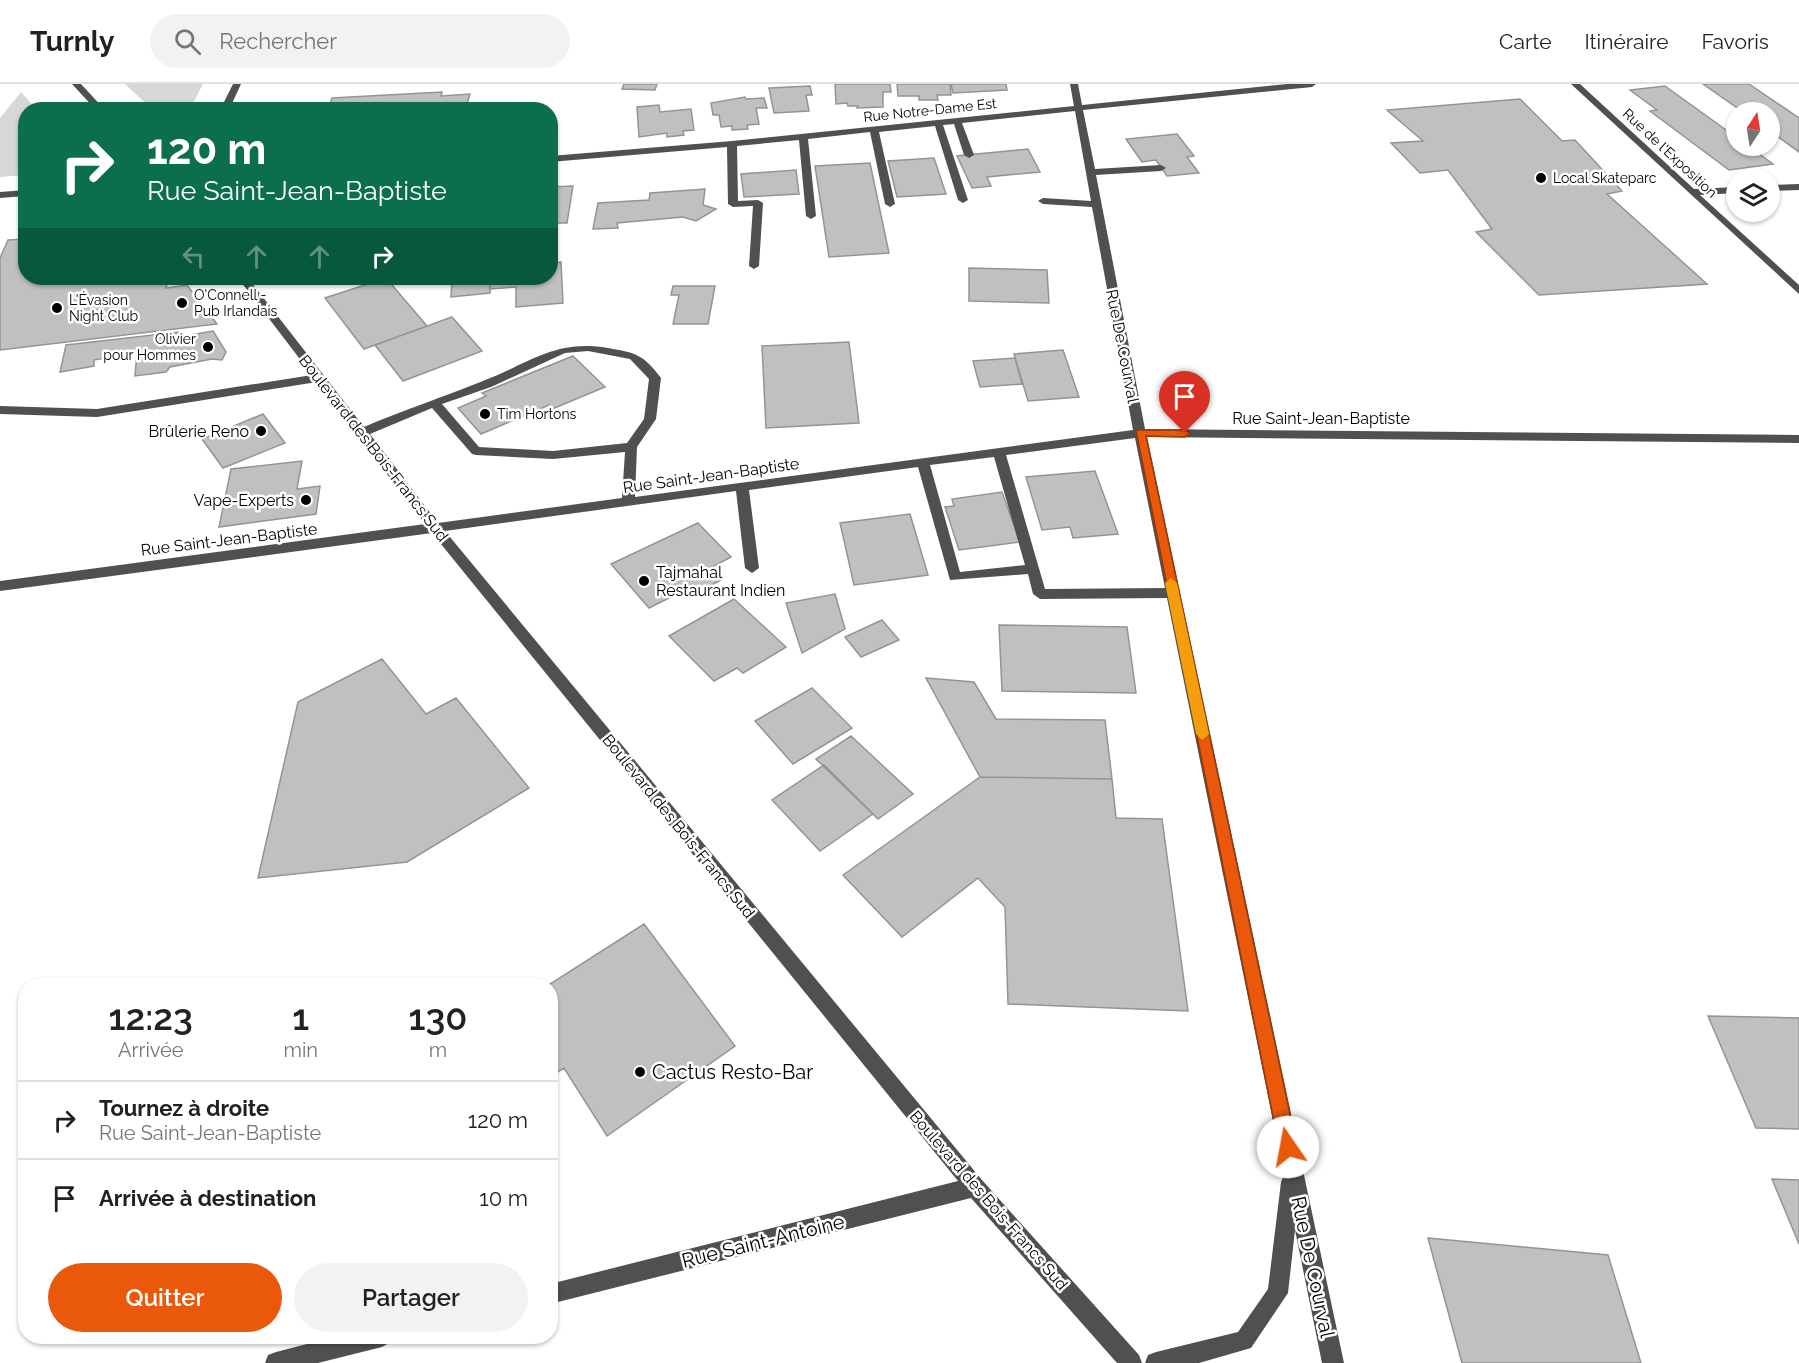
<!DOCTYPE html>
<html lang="fr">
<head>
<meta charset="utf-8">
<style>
  body { margin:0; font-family:Raleway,sans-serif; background:#f2f2f2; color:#202124; height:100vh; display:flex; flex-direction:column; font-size:22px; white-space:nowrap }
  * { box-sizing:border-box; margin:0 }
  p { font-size:20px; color:#757577 }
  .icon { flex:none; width:33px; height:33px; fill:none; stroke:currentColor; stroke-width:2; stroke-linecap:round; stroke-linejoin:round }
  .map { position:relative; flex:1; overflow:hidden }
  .drawer { position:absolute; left:18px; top:894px; width:540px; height:366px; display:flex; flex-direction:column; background:#fff; border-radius:24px; box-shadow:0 2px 4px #0004 }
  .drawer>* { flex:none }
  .banner { position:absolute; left:18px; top:18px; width:540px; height:183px; border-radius:24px; box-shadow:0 2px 4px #0004; background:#0b6e4f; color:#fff; overflow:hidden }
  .needle { width:39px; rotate:12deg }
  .buttons { position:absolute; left:1726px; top:18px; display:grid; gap:12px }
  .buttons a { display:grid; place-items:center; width:54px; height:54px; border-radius:50%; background:#fff; box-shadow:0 2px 4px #0004; font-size:30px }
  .pin { position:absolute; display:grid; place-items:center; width:51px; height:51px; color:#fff; margin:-62px -26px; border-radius:50% 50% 50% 0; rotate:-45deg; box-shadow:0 0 6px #0007 }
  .pin .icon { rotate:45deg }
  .me { position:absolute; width:66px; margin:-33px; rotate:348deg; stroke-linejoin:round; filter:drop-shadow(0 0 4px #0008) }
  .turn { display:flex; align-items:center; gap:21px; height:126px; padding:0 30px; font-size:27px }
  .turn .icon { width:78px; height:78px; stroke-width:2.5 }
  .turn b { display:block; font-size:42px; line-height:51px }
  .lanes { display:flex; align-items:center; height:57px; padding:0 30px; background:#0003; justify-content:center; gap:30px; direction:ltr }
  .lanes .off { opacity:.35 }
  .eta { display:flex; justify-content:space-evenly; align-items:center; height:102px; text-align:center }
  .eta b { font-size:36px; font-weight:600; line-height:42px }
  .primary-button { display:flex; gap:12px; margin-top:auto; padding:12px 30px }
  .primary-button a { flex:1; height:69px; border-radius:36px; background:#ea580c; color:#fff; font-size:24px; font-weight:600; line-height:69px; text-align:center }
  .primary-button a+a { background:#f2f2f2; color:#202124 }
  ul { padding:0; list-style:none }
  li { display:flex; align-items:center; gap:18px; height:78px; padding:0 30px; border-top:2px solid #e0e0e0 }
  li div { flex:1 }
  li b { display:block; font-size:22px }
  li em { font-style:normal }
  header { display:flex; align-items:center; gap:36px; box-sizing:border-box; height:84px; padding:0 30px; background:#fff; border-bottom:2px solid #e0e0e0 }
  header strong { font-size:28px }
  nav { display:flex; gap:33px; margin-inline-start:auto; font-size:21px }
  .search { width:420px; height:54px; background:#f2f2f2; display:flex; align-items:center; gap:15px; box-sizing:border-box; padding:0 21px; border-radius:33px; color:#757577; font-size:22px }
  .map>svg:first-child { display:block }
  .green { fill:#d7d7d7 }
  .building { fill:#c0c0c0; stroke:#949494; stroke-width:1.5 }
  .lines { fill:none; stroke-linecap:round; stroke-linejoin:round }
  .minor { fill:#505050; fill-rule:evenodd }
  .route { fill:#ea580c; stroke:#983908; stroke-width:1.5 }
  .slow { fill:#f59e0b }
  .poi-dot { fill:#000; stroke:#fff; stroke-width:2 }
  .labels { text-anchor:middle; stroke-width:5; stroke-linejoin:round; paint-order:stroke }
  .far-street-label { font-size:14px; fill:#000; stroke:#fff }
  .far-poi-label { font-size:14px; fill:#000; stroke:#fff; text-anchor:start }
  .street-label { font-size:16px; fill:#000; stroke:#fff }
  .poi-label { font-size:16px; fill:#000; stroke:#fff; text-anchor:end }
  .near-poi-label { font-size:20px; fill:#000; stroke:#fff; text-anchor:start }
  .near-street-label { font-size:20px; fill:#000; stroke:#fff }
</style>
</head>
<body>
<header>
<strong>Turnly</strong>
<div class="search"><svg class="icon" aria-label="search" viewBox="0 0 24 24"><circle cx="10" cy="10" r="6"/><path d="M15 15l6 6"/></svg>Rechercher</div>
<nav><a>Carte</a><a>Itinéraire</a><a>Favoris</a></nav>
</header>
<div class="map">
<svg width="1799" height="1279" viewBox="0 0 1799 1279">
  <rect width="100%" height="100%" fill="#fff"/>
  <path class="green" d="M125,0H203L190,25L153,26Z
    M21,8L36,25L26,26L25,91L0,93V34Z"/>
  <path class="building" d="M624,0H657L655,6L622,5Z
    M835,0H890L891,8H883V23L857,24L858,22H848L847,19L836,20Z
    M897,0H950L951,11H937L938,16H919V12H898Z
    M951,0H1006L1007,6L953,9Z
    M1703,0H1749L1799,34V68L1770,47V28H1743Z
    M810,2L812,11H806L809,27L774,29L769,4Z
    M1665,2L1737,54V62H1748L1773,80L1729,86L1650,27L1657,26L1630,6Z
    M442,8L441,12L470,10L465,26H328L332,14Z
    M745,13L746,15L764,14L767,24H756L759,40L747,41L748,45L732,46V42L721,43L719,31H713L711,19Z
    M1520,15L1562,57L1575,56L1622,107L1607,110L1707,200L1539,211L1476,148L1492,145L1448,86L1420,89L1391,59L1423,57L1387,26Z
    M659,21L660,28L691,25L694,46L683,47L684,51L667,53V49L639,53L637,23Z
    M1177,50L1194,72L1187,73L1199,89L1167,92L1156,76L1142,78L1126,55Z
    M1028,65L1040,88L987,93L991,102L972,104L957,72Z
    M934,74L946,110L897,113L888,77Z
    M870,79L889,169L829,173L815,82Z
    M796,86L799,110L744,113L741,90Z
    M573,102L567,139H550V103Z
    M705,105L703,121L716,125L696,137L683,133L617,139L618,144L593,145L598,119L649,116L650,109Z
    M26,155V194H169L166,204L187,201L217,240L0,266V174L8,156Z
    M561,178L563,219L516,223V203L490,205L491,194H550V180Z
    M969,184L1047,186L1049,219L969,217Z
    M386,194L427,242L364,265L325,214Z
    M452,194H491L490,209L451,213Z
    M673,202H715L708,240H673L679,211H671Z
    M452,233L482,267L403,297L375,261Z
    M213,247L226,268L222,276L212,275L170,283L166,288L135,292L137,268L94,276V282L60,288L66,261L179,248V253Z
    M849,258L859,339L766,344L762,262Z
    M1063,266L1079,313L1028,317L1014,270Z
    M573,272L605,303L552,325L549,321L481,350L458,324L486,312L482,309Z
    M1015,274L1022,300L980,303L973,277Z
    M263,330L285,359L223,384L202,355Z
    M302,377L297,405L320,402L316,430L219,443L231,385Z
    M1095,387L1118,450L1073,454L1070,443L1042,446L1026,393Z
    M1002,408L1020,458L959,466L945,423L954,422L952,415Z
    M910,430L928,491L854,501L840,439Z
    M698,439L731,473L712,483L723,495L696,509L691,503L649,524L611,480Z
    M835,510L845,545L802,569L786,519Z
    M734,515L786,563L743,589L737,584L714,597L669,552Z
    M882,536L899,556L861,573L845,553Z
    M999,541L1127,543L1136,609L1002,607Z
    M382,575L426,630L456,614L529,704L407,778L258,794L298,618Z
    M926,594L974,598L996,635L1105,636L1112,695L980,693Z
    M812,604L852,644L793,680L755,637Z
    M851,652L913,710L878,735L816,675Z
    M824,681L873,730L820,767L772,716Z
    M980,693L1112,695L1116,734L1162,735L1188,927L1008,920L1005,823L978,794L902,853L843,791Z
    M644,840L735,962L607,1052L564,984L550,993V902H547Z
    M1708,932L1799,934V1045L1756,1044Z
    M1772,1095L1799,1096V1160Z
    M1428,1154L1608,1171L1641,1279H1462Z"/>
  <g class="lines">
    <path class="minor" d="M72,0H81L105,26H96Z
      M233,0H241L229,26H220Z
      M1070,0H1078L1082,21L1287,0H1316L1312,3L1083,26L1095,85L1161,81L1166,84L1161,87L1096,91L1145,345L1799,351V359L1147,353L1344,1279H1322L1295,1146L1288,1209L1251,1264L1199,1279H1145L1148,1271L1156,1268L1238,1248L1268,1205L1281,1098L1284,1091L1167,514L1040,515L1033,510L1028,490L950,496L918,383L749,406L759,484L752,489L745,484L736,407L445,447L982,1096L1139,1271L1142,1279H1117L971,1114L550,1220V1200L958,1097L432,449L0,507V497L425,440L317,298L97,333L0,330V322L97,325L312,291L238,194H248L364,343C403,326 444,313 483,297C530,279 555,255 608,264C636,269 643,270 661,294L656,335L637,363L635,413L1133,346L1092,123L1043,120L1038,117L1043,114L1091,117L1075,27L962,39L974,71L969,74L964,71L954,40L943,41L968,116L963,119L958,116L935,42L879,48L895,120L890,123L885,120L870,48L808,55L816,132L811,135L806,132L799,56L737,62L738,117L758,116L763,119L759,182L754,185L749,182L753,122L733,123L728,120L727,63L550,78V72L732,57L1074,22ZM588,267L630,275L649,295L644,335L627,359L553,367L479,363L442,320L491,303L565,269ZM432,324L472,370L476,371L553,375L625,368L622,414L438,439L370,350ZM1135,354L1165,504L1045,505L1006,371ZM994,373L1025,481L960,488L930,381Z
      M1571,0H1580L1694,105L1737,103V109L1700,111L1799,201V210Z
      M1799,100V106L1770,107V101Z
      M26,106V112L0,114V108Z
      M338,1252H392L389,1259L382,1263L318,1279H265L268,1271L276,1268Z"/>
  </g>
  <path class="route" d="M1136,346H1185L1190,349L1185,353L1146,352L1297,1063L1294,1070L1288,1072L1282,1070L1279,1063Z"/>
  <path class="slow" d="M1171,494L1177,499L1209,650L1202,656L1196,650L1165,499Z"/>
  <g class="poi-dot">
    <circle cx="1541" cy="94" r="6"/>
    <circle cx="182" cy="219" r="6"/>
    <circle cx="57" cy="224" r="6"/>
    <circle cx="208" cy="263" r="6"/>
    <circle cx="485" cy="330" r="6"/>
    <circle cx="261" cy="347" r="6"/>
    <circle cx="306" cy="416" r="6"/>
    <circle cx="644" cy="497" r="6"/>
    <circle cx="640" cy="988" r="6"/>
  </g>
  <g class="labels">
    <g class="far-street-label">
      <text transform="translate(930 26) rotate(-6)" y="5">Rue Notre-Dame Est</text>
      <text transform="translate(1670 69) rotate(43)" y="5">Rue de l'Exposition</text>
    </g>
    <g class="far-poi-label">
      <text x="1553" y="99">Local Skateparc</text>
      <text x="194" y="216">O'Connell -<tspan x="194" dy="16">Pub Irlandais</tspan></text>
      <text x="69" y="221">L'Évasion<tspan x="69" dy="16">Night Club</tspan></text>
      <text x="196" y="260" text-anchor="end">Olivier<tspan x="196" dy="16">pour Hommes</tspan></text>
      <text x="497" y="335">Tim Hortons</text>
    </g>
    <g class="street-label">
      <text transform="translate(1123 262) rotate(79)" y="6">Rue De Courval</text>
      <text x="1321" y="340">Rue Saint-Jean-Baptiste</text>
      <text transform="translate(374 364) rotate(52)" y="6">Boulevard des Bois-Francs Sud</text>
      <text transform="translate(711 391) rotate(-8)" y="6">Rue Saint-Jean-Baptiste</text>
      <text transform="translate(229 455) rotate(-7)" y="6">Rue Saint-Jean-Baptiste</text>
      <text transform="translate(679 742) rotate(51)" y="6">Boulevard des Bois-Francs Sud</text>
      <text transform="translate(989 1116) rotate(49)" y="6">Boulevard des Bois-Francs Sud</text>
    </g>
    <g class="poi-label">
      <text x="249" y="353">Brûlerie Reno</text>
      <text x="294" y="422">Vape-Experts</text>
      <text x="656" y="494" text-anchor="start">Tajmahal<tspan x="656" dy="18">Restaurant Indien</tspan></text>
    </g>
    <g class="near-poi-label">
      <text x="652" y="995">Cactus Resto-Bar</text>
    </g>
    <g class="near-street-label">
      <text transform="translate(763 1157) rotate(-14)" y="7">Rue Saint-Antoine</text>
      <text transform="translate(1313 1183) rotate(78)" y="7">Rue De Courval</text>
    </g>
  </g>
</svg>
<div class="buttons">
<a><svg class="needle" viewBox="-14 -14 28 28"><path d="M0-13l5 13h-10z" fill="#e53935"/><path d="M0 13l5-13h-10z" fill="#757577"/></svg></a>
<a><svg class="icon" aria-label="layers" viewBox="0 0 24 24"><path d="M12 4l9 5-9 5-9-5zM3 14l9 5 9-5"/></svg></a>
</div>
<div class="pin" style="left:1185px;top:349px;background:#d93025"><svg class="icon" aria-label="arrive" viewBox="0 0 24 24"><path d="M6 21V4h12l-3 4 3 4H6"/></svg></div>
<svg class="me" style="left:1288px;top:1063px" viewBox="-20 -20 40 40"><circle r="19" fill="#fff"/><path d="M0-13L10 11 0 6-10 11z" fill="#ea580c"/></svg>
<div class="banner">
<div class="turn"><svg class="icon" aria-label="right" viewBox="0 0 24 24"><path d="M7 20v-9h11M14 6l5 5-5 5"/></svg><div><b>120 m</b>Rue Saint-Jean-Baptiste</div></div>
<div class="lanes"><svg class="icon off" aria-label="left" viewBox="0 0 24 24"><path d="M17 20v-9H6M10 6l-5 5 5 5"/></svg><svg class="icon off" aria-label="ahead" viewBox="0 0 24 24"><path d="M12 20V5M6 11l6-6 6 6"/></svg><svg class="icon off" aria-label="ahead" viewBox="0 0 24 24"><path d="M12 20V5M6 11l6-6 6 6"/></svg><svg class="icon" aria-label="right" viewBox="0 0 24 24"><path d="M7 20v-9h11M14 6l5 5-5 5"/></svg></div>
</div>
<section class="drawer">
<div class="eta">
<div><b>12:23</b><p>Arrivée</p></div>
<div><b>1</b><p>min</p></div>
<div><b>130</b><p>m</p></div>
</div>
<ul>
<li><svg class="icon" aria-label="right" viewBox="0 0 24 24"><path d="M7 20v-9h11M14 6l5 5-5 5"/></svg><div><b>Tournez à droite</b><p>Rue Saint-Jean-Baptiste</p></div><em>120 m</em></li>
<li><svg class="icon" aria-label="arrive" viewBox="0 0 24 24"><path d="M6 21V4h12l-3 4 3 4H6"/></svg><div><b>Arrivée à destination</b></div><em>10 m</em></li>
</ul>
<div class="primary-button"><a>Quitter</a><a>Partager</a></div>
</section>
</div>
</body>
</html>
